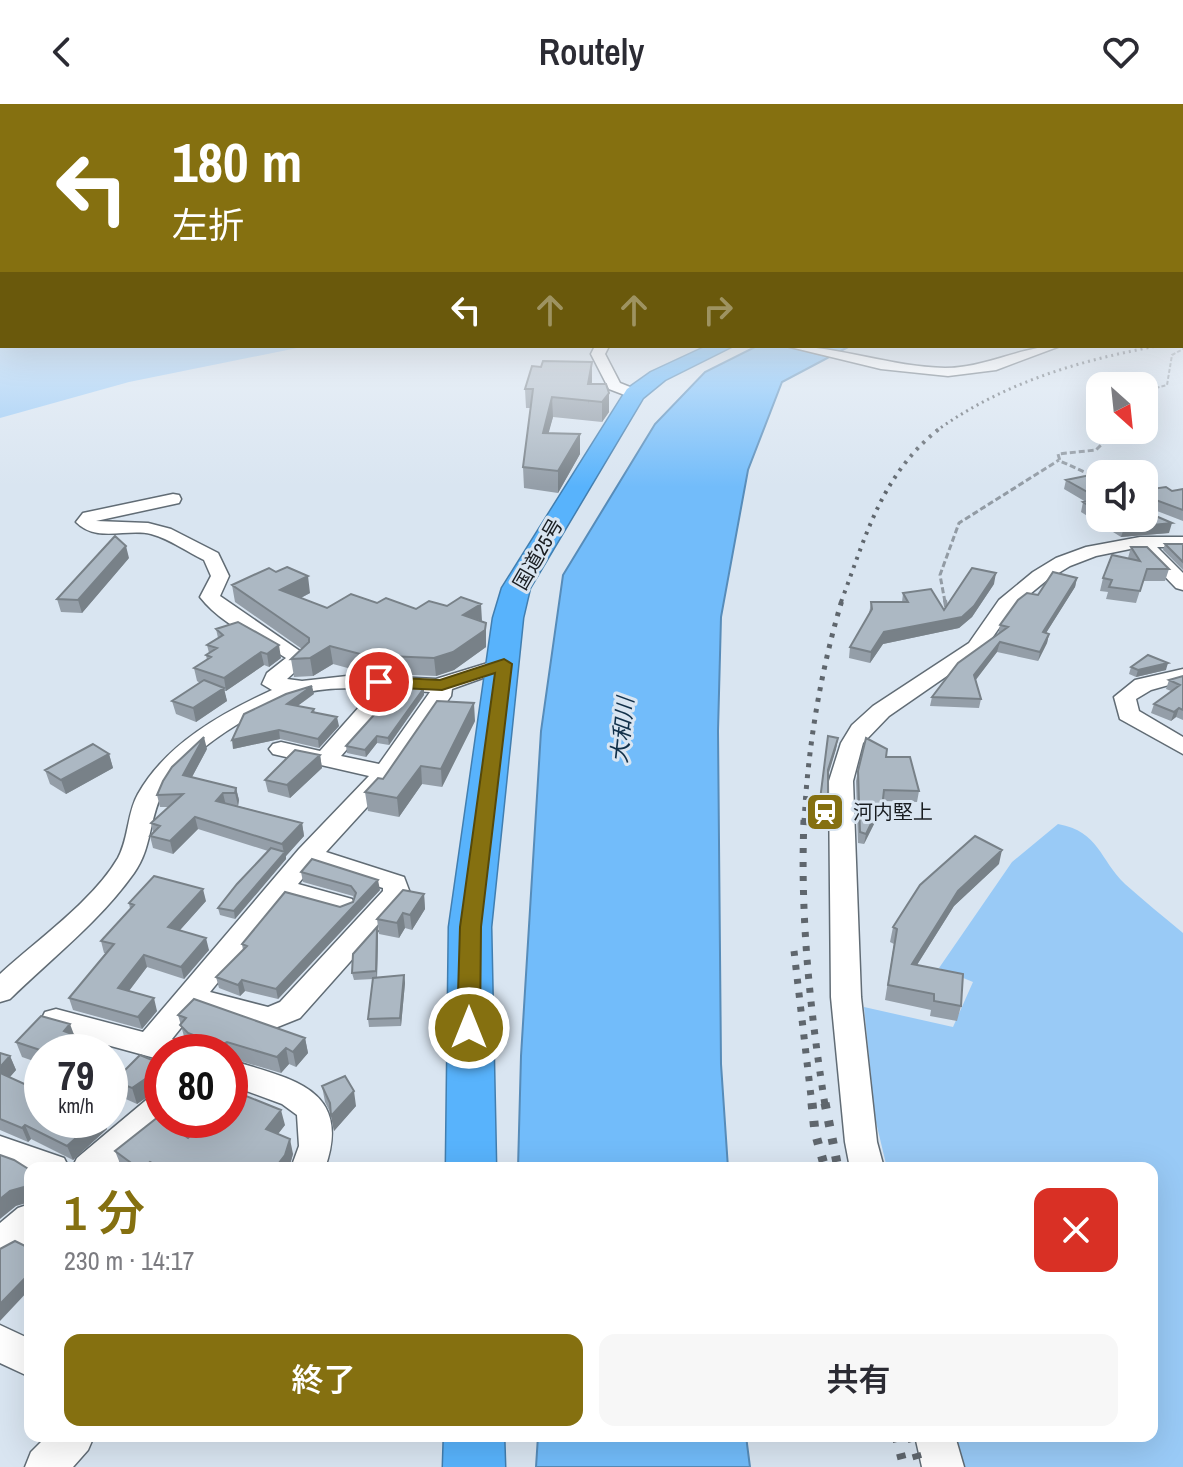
<!DOCTYPE html>
<html lang="ja">
<head>
<meta charset="utf-8">
<style>
  body { margin:0; font-family:"Archivo Narrow","Noto Sans JP",sans-serif; background:#f7f7f7; color:#2b2b33; height:100vh; display:flex; flex-direction:column; font-size:30px; white-space:nowrap }
  * { box-sizing:border-box; margin:0 }
  p { font-size:26px; color:#7c7c81 }
  .icon { flex:none; width:44px; height:44px; fill:none; stroke:currentColor; stroke-width:2; stroke-linecap:round; stroke-linejoin:round }
  .map { position:relative; flex:1; overflow:hidden }
  .sheet { position:absolute; left:24px; top:1058px; width:1134px; height:280px; display:flex; flex-direction:column; background:#fff; border-radius:16px; box-shadow:0 8px 32px #0002 }
  .sheet>* { flex:none }
  .hud { position:absolute; left:0px; top:0px; width:1184px; height:244px; box-shadow:0 8px 32px #0002; background:#857010; color:#fff; overflow:hidden }
  .needle { width:52px; rotate:153deg }
  .fabs { position:absolute; left:1086px; top:268px; display:grid; gap:16px }
  .fabs a { display:grid; place-items:center; width:72px; height:72px; border-radius:16px; background:#fff; box-shadow:0 8px 32px #0002; font-size:40px }
  .speed { position:absolute; left:24px; top:930px; display:flex; gap:16px; font-size:40px; font-weight:700; text-align:center }
  .speed>* { display:grid; place-content:center; width:104px; height:104px; border-radius:50%; background:#fff; box-shadow:0 8px 32px #0002; line-height:1 }
  .speed small { font-size:20px; font-weight:400 }
  .speed .limit { border:12px solid #d22; background:#fff; color:#111 }
  .pin { position:absolute; display:grid; place-items:center; width:68px; height:68px; color:#fff; margin:-34px; border:4px solid #fff; border-radius:50%; box-shadow:0 2px 8px #0007 }
  .me { position:absolute; width:88px; margin:-44px; rotate:0deg; stroke-linejoin:round; filter:drop-shadow(0 0 6px #0008) }
  .turn { display:flex; align-items:center; gap:28px; height:168px; padding:0 40px; font-size:36px }
  .turn .icon { width:104px; height:104px; stroke-width:2.5 }
  .turn b { display:block; font-size:56px; line-height:68px }
  .lanes { display:flex; align-items:center; height:76px; padding:0 40px; background:#0003; justify-content:center; gap:40px; direction:ltr }
  .lanes .off { opacity:.35 }
  .round { display:grid; place-items:center; flex:none; width:84px; height:84px; border-radius:16px; background:#f7f7f7 }
  .summary { display:flex; align-items:center; justify-content:space-between; height:136px; padding:0 40px }
  h1 { font-size:48px; font-weight:600; line-height:60px; color:#857010 }
  .cta { display:flex; gap:16px; margin-top:auto; padding:16px 40px }
  .cta a { flex:1; height:92px; border-radius:16px; background:#857010; color:#fff; font-size:32px; font-weight:600; line-height:92px; text-align:center }
  .cta a+a { background:#f7f7f7; color:#2b2b33 }
  header { display:flex; justify-content:space-between; align-items:center; height:104px; padding:0 40px; background:#fff; font-size:36px; font-weight:600 }
  .map>svg:first-child { display:block }
  .green { fill:#99caf6 }
  .water { fill:#72bcfa; stroke:#578cb9; stroke-width:2 }
  .lines { fill:none; stroke-linecap:round; stroke-linejoin:round }
  .minor-casing { stroke:#616c75; stroke-width:3 }
  .highway-casing { stroke:#427eaf; stroke-width:3 }
  .path-far2 { stroke:#929ba4; stroke-width:2; stroke-dasharray:4 2; stroke-linecap:butt }
  .path-far1 { stroke:#929ba4; stroke-width:3; stroke-dasharray:6 3; stroke-linecap:butt }
  .path { stroke:#929ba4; stroke-width:4; stroke-dasharray:7 4; stroke-linecap:butt }
  .minor { fill:#fff; fill-rule:evenodd }
  .highway { fill:#58b3fc; fill-rule:evenodd }
  .rail-far4 { stroke:#5f666d; stroke-width:3; stroke-dasharray:2 4; stroke-linecap:butt }
  .rail-far3 { stroke:#5f666d; stroke-width:4; stroke-dasharray:3 6; stroke-linecap:butt }
  .rail-far2 { stroke:#5f666d; stroke-width:5; stroke-dasharray:4 7; stroke-linecap:butt }
  .rail-far1 { stroke:#5f666d; stroke-width:7; stroke-dasharray:5 9; stroke-linecap:butt }
  .rail { stroke:#5f666d; stroke-width:9; stroke-dasharray:6 12; stroke-linecap:butt }
  .wall { fill:#949ea8 }
  .shaded-wall { fill:#788188 }
  .building { fill:#acb8c3; stroke:#788188; stroke-width:2 }
  .route { fill:#857010; stroke:#56490a; stroke-width:2 }
  .labels { text-anchor:middle; stroke-width:6; stroke-linejoin:round; paint-order:stroke }
  .street-label { font-size:20px; fill:#191d21; stroke:#d9e5f1 }
  .poi-label { font-size:20px; fill:#191d21; stroke:#d9e5f1; text-anchor:start }
  .water-label { font-size:22px; font-style:italic; fill:#113049; stroke:#d9e5f1 }
</style>
</head>
<body>
<header><svg class="icon" aria-label="back" viewBox="0 0 24 24"><path d="M15 5l-7 7 7 7"/></svg>Routely<svg class="icon" aria-label="heart" viewBox="0 0 24 24"><path d="M12 20l-8-8c-3-5 5-10 8-4 3-6 11-1 8 4z"/></svg></header>
<div class="map">
<svg width="1183" height="1363" viewBox="0 0 1183 1363">
  <rect width="100%" height="100%" fill="#d9e5f1"/>
  <path class="green" d="M0,192L2,242H307L129,278L0,314Z
    M1058,720C1100,728 1099,755 1125,780C1144,797 1164,813 1183,829V1363H962L953,1332H1152V1064H887L875,1014L864,903L953,923L973,878L939,864L1012,758Z"/>
  <path class="water" d="M757,242H850L782,278L748,366L721,513L718,627L721,960L728,1064H518L521,952L541,627L563,471L655,320L705,268Z
    M538,1332H746L750,1363H536Z"/>
  <g class="lines">
    <defs>
      <path id="minor" d="M1182,196H1183V204H1182Z
        M595,242H609L605,250L620,279L640,287V293H630L609,285L591,250Z
        M786,242C840,242 891,263 945,264C986,264 1020,242 1060,242L996,266L948,272L881,265Z
        M173,390L179,391L181,395L179,399L96,417L148,419L171,425L218,449L229,472L220,492L310,554L287,575L302,577L356,571L436,575L504,554L514,560L511,564L452,585L451,592L389,679L326,748L404,773L410,789L406,795L300,914L270,926L196,905L172,935L187,940L191,948H162V956L45,924L41,916L45,908L56,905L143,928L299,745L369,672L273,650L269,645L273,640L281,638L320,647L376,584C353,584 327,583 304,589C259,602 185,647 162,690C149,715 152,744 134,769C100,817 52,854 10,895L0,898V870C37,836 93,797 118,754C129,734 127,709 138,690C166,640 222,609 272,586L262,580L267,569L286,554C258,536 221,520 200,493L211,472L204,456C187,448 170,435 151,430C127,424 96,439 76,418L83,409ZM399,586L430,588L379,660L341,652ZM313,762L383,784V787L280,898L268,903L210,888L286,795L342,810L352,807L355,801L352,795L298,780Z
        M1140,433H1183V443H1157L1183,469V486L1176,484L1142,449L1140,443L1096,452L1070,462L1047,476L1013,504L983,547L889,612L863,639L853,677L861,893L877,1038L884,1064H850L845,1038L831,893L829,677L841,639L852,621L873,602L969,539L999,496L1033,468L1056,454L1086,443Z
        M1183,565V577L1151,586L1136,595L1139,607L1183,633V650L1120,615L1114,593L1135,576Z
        M230,956C291,975 353,984 325,1064H291L299,1042L297,1011L282,1000L230,981Z
        M162,988V1016H167L112,1064H72L77,1054L151,992Z
        M0,1032L64,1054L69,1064H30V1070L0,1060Z
        M30,1100V1136L13,1151L0,1156V1119L18,1104Z
        M0,1221L30,1235V1273L0,1259Z
        M47,1332H94L88,1346L73,1363H25L31,1348Z
        M915,1332H955L964,1363H922Z"/>
      <path id="highway" d="M707,242H733L665,276L643,294L530,484L523,514L491,823L496,1064H446L449,823L493,514L502,484L627,285L651,268Z
        M444,1332H504L505,1363H443Z"/>
    </defs>
    <use href="#minor" class="minor-casing"/>
    <use href="#highway" class="highway-casing"/>
    <path class="path-far2" d="M1144,287L1167,281L1172,251L1183,245"/>
    <path class="path-far1" d="M1100,375L1060,357L1058,350L1096,346L1116,326
      M945,498L940,471L959,419L1059,356"/>
    <path class="path" d="M945,496L947,509"/>
    <use href="#minor" class="minor"/>
    <use href="#highway" class="highway"/>
    <path class="rail-far4" d="M936,327C1003,279 1077,257 1157,242"/>
    <path class="rail-far3" d="M841,498C866,432 881,371 939,325"/>
    <path class="rail-far2" d="M804,718C808,643 820,569 842,496"/>
    <path class="rail-far1" d="M804,716C800,812 810,907 825,1001
      M794,847L812,1001"/>
    <path class="rail" d="M812,999L815,1028L825,1064
      M825,999L838,1064
      M896,1332L904,1363
      M911,1332L920,1363"/>
  </g>
  <path class="wall" d="M592,277V280L609,289V308L602,318L553,313L548,329L580,350L558,389L524,384L523,363L531,304H526L525,285Z
    M1100,370V414H1144L1169,429L1121,433L1081,408L1083,398H1086L1064,385L1066,376Z
    M1183,385V417L1144,402V386L1172,387Z
    M1165,440H1183V466L1163,446Z
    M1131,443L1169,465L1165,477H1143L1136,499L1106,495L1108,488L1100,487L1103,474L1128,454Z
    M129,454L82,509L61,508L57,495Z
    M276,468L310,489L301,494L327,504L377,499L416,505L482,517L486,519V543L454,566L436,572L366,569L333,560L313,572L294,573L291,555L302,545L235,498L232,481Z
    M1077,474L1075,483L1046,529L1049,530L1047,539L1038,557L997,548L975,576L981,595L979,604L930,602L932,593L998,531L1000,521L1038,491Z
    M994,480L972,513L959,524L883,540L870,559L849,554L850,543L869,510L871,498H902L903,489L944,506Z
    M216,525L281,554L269,563L264,561L226,587H224L227,597L196,618L176,610L172,597L200,579L197,577L194,564L207,556L206,551L209,549L207,541L218,534Z
    M1131,563L1166,566L1136,573L1129,570Z
    M1183,572V616L1176,613L1171,617L1151,609L1154,600L1171,587L1166,585L1169,576Z
    M314,590L297,602L314,605L315,609L339,622L319,644L280,635L233,645Z
    M424,591L389,641L377,639L366,653L347,649L346,642Z
    M475,617L442,683L422,680L399,713L368,707L365,688L383,675Z
    M828,632L838,634L836,645L828,672V714L826,726L816,724Z
    M207,645L192,673L236,684L239,696L238,702L302,719L304,732L286,752V755L235,815L220,811L218,804L268,747L198,725L173,750L153,744L150,732L153,728L151,719L169,703H160L157,691Z
    M109,650L113,664L66,690L50,680L45,666Z
    M320,651L322,664L290,694L268,688L265,676Z
    M886,653L919,687L917,698L883,697L881,706L864,740L858,739L856,677L858,667Z
    M999,760L954,802L917,861L961,902L957,917L930,912L931,906L885,896L894,840L890,838L893,823Z
    M301,768L380,786L278,895L245,887L240,892L219,884L216,873L243,846L242,840L353,798L354,794L353,792L303,778Z
    M424,790L425,805L412,826L405,824L399,834L379,830L377,815Z
    M206,797L180,826L209,846L184,875L147,863L129,887L157,907L142,925L73,906L69,894L106,849H104L101,837L130,805L129,799Z
    M377,823L378,831L377,874L404,871L405,879L401,922L369,923L368,915L373,875L354,876L352,869Z
    M178,911L305,934L308,949L296,963L289,960L281,969L230,954V948H203L192,944L185,936Z
    M74,931L92,938L94,942L106,948H42V960L22,953L16,938Z
    M0,949L10,952L16,966L10,973L107,1025L73,1056L31,1035L28,1038L0,1026Z
    M114,977L156,987L137,1000L119,992Z
    M322,982L356,1002L334,1027L331,1010L325,998Z
    M285,1021L278,1030L293,1050L289,1064H123L121,1062L115,1047L208,1029Z"/>
  <path class="shaded-wall" d="M592,258V277L588,300V280Z
    M609,289V308L602,318V298Z
    M552,293L553,313L543,350V329Z
    M580,330V350L558,389V367Z
    M1172,419L1169,429L1121,433L1124,424Z
    M126,442L129,454L82,509L78,496Z
    M996,469L994,480L972,513L959,524L883,540L870,559L871,548L884,528L962,513Z
    M308,472L310,489L283,503L280,486Z
    M1077,474L1075,483L1041,537L1043,528Z
    M481,500L482,517L463,511Z
    M486,519V543L454,566L436,572L434,554Z
    M1049,530L1047,539L1038,557L1040,548Z
    M1000,538L997,548L972,581L974,571Z
    M279,541L281,554L269,563L267,550Z
    M330,542L333,560L313,572L310,554Z
    M261,548L264,561L226,587L224,574Z
    M1168,559L1166,566L1136,573L1138,566Z
    M312,582L314,590L288,609L287,600Z
    M224,584L227,597L196,618L193,604Z
    M424,584V591L389,641L388,634Z
    M474,599L475,617L442,683L441,665Z
    M1179,604L1176,613L1171,617L1174,608Z
    M337,613L339,622L319,644L318,635Z
    M279,626L280,635L233,645L232,636Z
    M377,632V639L366,653L365,646Z
    M204,633L207,645L186,684L183,671Z
    M838,634L836,645L826,677L828,666Z
    M109,650L113,664L66,690L61,676Z
    M320,651L322,664L290,694L287,681Z
    M421,662L422,680L399,713L397,694Z
    M236,684L239,696L238,702L235,689Z
    M223,689L226,702L216,697Z
    M883,695L881,706L864,740L866,730Z
    M195,713L198,725L173,750L170,737Z
    M302,719L304,732L286,752V755L235,815L234,807L284,749L282,740Z
    M1002,746L999,760L954,802L908,875L912,860L958,787Z
    M378,776L380,786L278,895L276,885Z
    M203,785L206,797L172,835L168,823Z
    M424,790L425,805L412,826L410,811Z
    M403,809L405,824L399,834L397,819Z
    M377,823L378,831L377,875L376,867Z
    M206,834L209,846L184,875L181,863Z
    M144,851L147,863L122,896L118,884Z
    M404,871L405,879L401,922L400,914Z
    M242,876L245,887L240,892L238,881Z
    M154,894L157,907L142,925L138,913Z
    M70,920L76,936L64,927Z
    M305,934L308,949L296,963L293,948Z
    M227,938L230,948H225L223,940Z
    M286,944L289,960L281,969L277,953Z
    M10,952L16,966L2,982L0,976V963Z
    M162,960V981L156,987L137,1000L132,984Z
    M354,987L356,1002L334,1027L331,1012Z
    M281,1006L285,1021L270,1040L266,1025Z
    M96,1016H103L107,1025L73,1056L67,1042Z
    M25,1021L31,1035L28,1038L22,1024Z
    M290,1035L293,1050L289,1064H275Z
    M150,1058L152,1064H143Z
    M30,1078V1098L16,1102L0,1115V1095L10,1087Z
    M30,1169V1185L0,1217V1200Z"/>
  <path class="building" d="M543,257L592,258L588,280H606L609,289L602,298L552,293L543,329L580,330L558,367L523,363L533,285H525L532,262L541,263Z
    M1100,369L1102,370H1100V395L1066,376Z
    M1166,383L1172,387L1183,385V406L1145,392L1144,395V386Z
    M1100,395V409L1083,398Z
    M1144,407L1172,419L1124,424L1108,414H1144Z
    M115,432L126,442L78,496L57,495Z
    M1165,440H1183V458Z
    M1131,443H1147L1169,465H1147L1140,487L1109,483L1112,476L1103,474L1112,451L1140,457Z
    M287,463L308,472L280,486L327,504L351,490L377,499L386,494L416,505L429,497L447,502L461,493L481,500L463,511L486,519L485,526L453,548L434,554L364,551L330,542L310,554L291,555L309,538V534L232,481L269,464L276,468Z
    M972,464L996,469L974,502L962,513L884,528L871,548L850,543L872,505L871,498H908L903,489L931,485L944,506Z
    M1053,468L1077,474L1043,528L1049,530L1040,548L1000,538L974,571L981,595L932,593L958,559L1008,523L1000,521L1018,496L1027,489L1038,491Z
    M238,518L279,541L267,550L261,548L224,574L194,564L211,553L206,551L217,544L207,541L223,531L216,525Z
    M1148,551L1168,559L1138,566L1131,563Z
    M1183,572V606L1179,604L1174,608L1154,600L1180,581L1169,576Z
    M204,576L224,584L193,604L172,597Z
    M312,582L287,600L314,605L312,608L337,613L318,635L279,626L232,636L244,610L286,590Z
    M400,582L424,584L388,634L377,632L365,646L346,642Z
    M437,597L474,599L441,665L421,662L397,694L365,688L378,674L383,675Z
    M828,632L838,634L828,666V714L818,712Z
    M204,633L183,671L236,684L235,689H223L216,697L302,719L282,740L195,713L170,737L150,732L160,722L151,719L183,690L157,691L163,677L172,663Z
    M866,634L887,645L886,653H910L919,687L884,686L883,695L866,730L860,728L858,667Z
    M93,640L109,650L61,676L45,666Z
    M295,646L320,651L287,681L265,676Z
    M975,732L1002,746L958,787L912,860L963,870L961,902L934,897V890L888,881L897,825L893,823L920,781Z
    M271,744L285,748L234,807L218,804L237,780Z
    M312,755L378,776L276,885L242,876L238,881L216,873L247,842L242,840L285,788L340,803L353,798L356,789L351,782L301,768Z
    M154,772L203,785L168,823L206,834L181,863L144,851L118,884L154,894L138,913L69,894L114,840L101,837L134,801L129,799Z
    M403,786L424,790L410,811L403,809L397,819L377,815Z
    M377,823L376,867L352,869L353,850Z
    M404,871L400,914L368,915L373,874Z
    M194,895L305,934L293,948L286,944L277,953L227,938L223,940L201,934L188,929L180,921L186,914L178,911Z
    M41,912L70,920L64,927L92,938L90,940L106,946L104,948H46L16,938Z
    M0,949L10,952L0,963Z
    M140,951L162,960L151,971L132,984L114,977Z
    M0,969L42,988V1016H96L67,1042L25,1021L22,1024L0,1015Z
    M345,972L354,987L331,1012L330,999L322,982Z
    M241,990L281,1006L266,1025L290,1035L285,1051L275,1064H161L150,1058L143,1064H138L115,1047L158,1013L188,1034L199,1023L208,1029L219,1016H230V1003Z
    M0,1051L14,1056L30,1066V1078L24,1083L10,1087L0,1095Z
    M15,1137L27,1143L30,1140V1169L0,1200V1145Z"/>
  <linearGradient id="sky" x2="0" y2="1"><stop stop-color="#79b7ef"/><stop offset="0.5" stop-color="#eef3f9"/><stop offset="1" stop-color="#eef3f9" stop-opacity="0"/></linearGradient>
  <rect width="1183" height="383" fill="url(#sky)"/>
  <path class="route" d="M504,555L512,560L481,823L480,924L477,930L469,932L461,930L457,924L460,823L495,569L442,586L379,583L371,578L379,573L440,576Z"/>
  <defs>
    <symbol id="station-square" viewBox="-11 -11 22 22"><rect x="-9" y="-9" width="18" height="18" rx="4" fill="#857010" stroke="#d9e5f1"/><path d="M-3-6H3Q5-6 5-4V2Q5 4 3 4L4.5 6H3L1.5 4h-3L-3 6H-4.5L-3 4Q-5 4-5 2V-4Q-5-6-3-6ZM-3.5-4v3h7v-3ZM-3.5 1v1.5H-2V1ZM2 1v1.5H3.5V1Z" fill="#fff"/></symbol>
  </defs>
  <g fill-rule="evenodd">
    <use href="#station-square" x="803" y="686" width="44" height="44"/>
  </g>
  <g class="labels">
    <g class="street-label">
      <text transform="translate(538 450) rotate(-60)" y="7">国道25号</text>
    </g>
    <g class="poi-label">
      <text x="853" y="715">河内堅上</text>
    </g>
    <g class="water-label">
      <text transform="translate(622 626) rotate(-84)" y="8">大和川</text>
    </g>
  </g>
</svg>
<div class="fabs">
<a><svg class="needle" viewBox="-14 -14 28 28"><path d="M0-13l5 13h-10z" fill="#e53935"/><path d="M0 13l5-13h-10z" fill="#7c7c81"/></svg></a>
<a><svg class="icon" aria-label="sound" viewBox="0 0 24 24"><path d="M4 9h4l5-4v14l-5-4H4zM17 9q2 3 0 6"/></svg></a>
</div>
<div class="speed"><div>79<small>km/h</small></div><div class="limit">80</div></div>
<div class="pin" style="left:379px;top:578px;background:#d93025"><svg class="icon" aria-label="arrive" viewBox="0 0 24 24"><path d="M6 21V4h12l-3 4 3 4H6"/></svg></div>
<svg class="me" style="left:469px;top:924px" viewBox="-20 -20 40 40"><circle r="17" fill="#857010" stroke="#fff" stroke-width="3"/><path d="M0-11L8 9 0 5-8 9z" fill="#fff"/></svg>
<div class="hud">
<div class="turn"><svg class="icon" aria-label="left" viewBox="0 0 24 24"><path d="M17 20v-9H6M10 6l-5 5 5 5"/></svg><div><b>180 m</b>左折</div></div>
<div class="lanes"><svg class="icon" aria-label="left" viewBox="0 0 24 24"><path d="M17 20v-9H6M10 6l-5 5 5 5"/></svg><svg class="icon off" aria-label="ahead" viewBox="0 0 24 24"><path d="M12 20V5M6 11l6-6 6 6"/></svg><svg class="icon off" aria-label="ahead" viewBox="0 0 24 24"><path d="M12 20V5M6 11l6-6 6 6"/></svg><svg class="icon off" aria-label="right" viewBox="0 0 24 24"><path d="M7 20v-9h11M14 6l5 5-5 5"/></svg></div>
</div>
<section class="sheet">
<div class="summary"><div><h1>1 分</h1><p>230 m · 14:17</p></div><a class="round" style="background:#d93025;color:#fff"><svg class="icon" aria-label="close" viewBox="0 0 24 24"><path d="M6 6l12 12M18 6L6 18"/></svg></a></div>
<div class="cta"><a>終了</a><a>共有</a></div>
</section>
</div>
</body>
</html>
